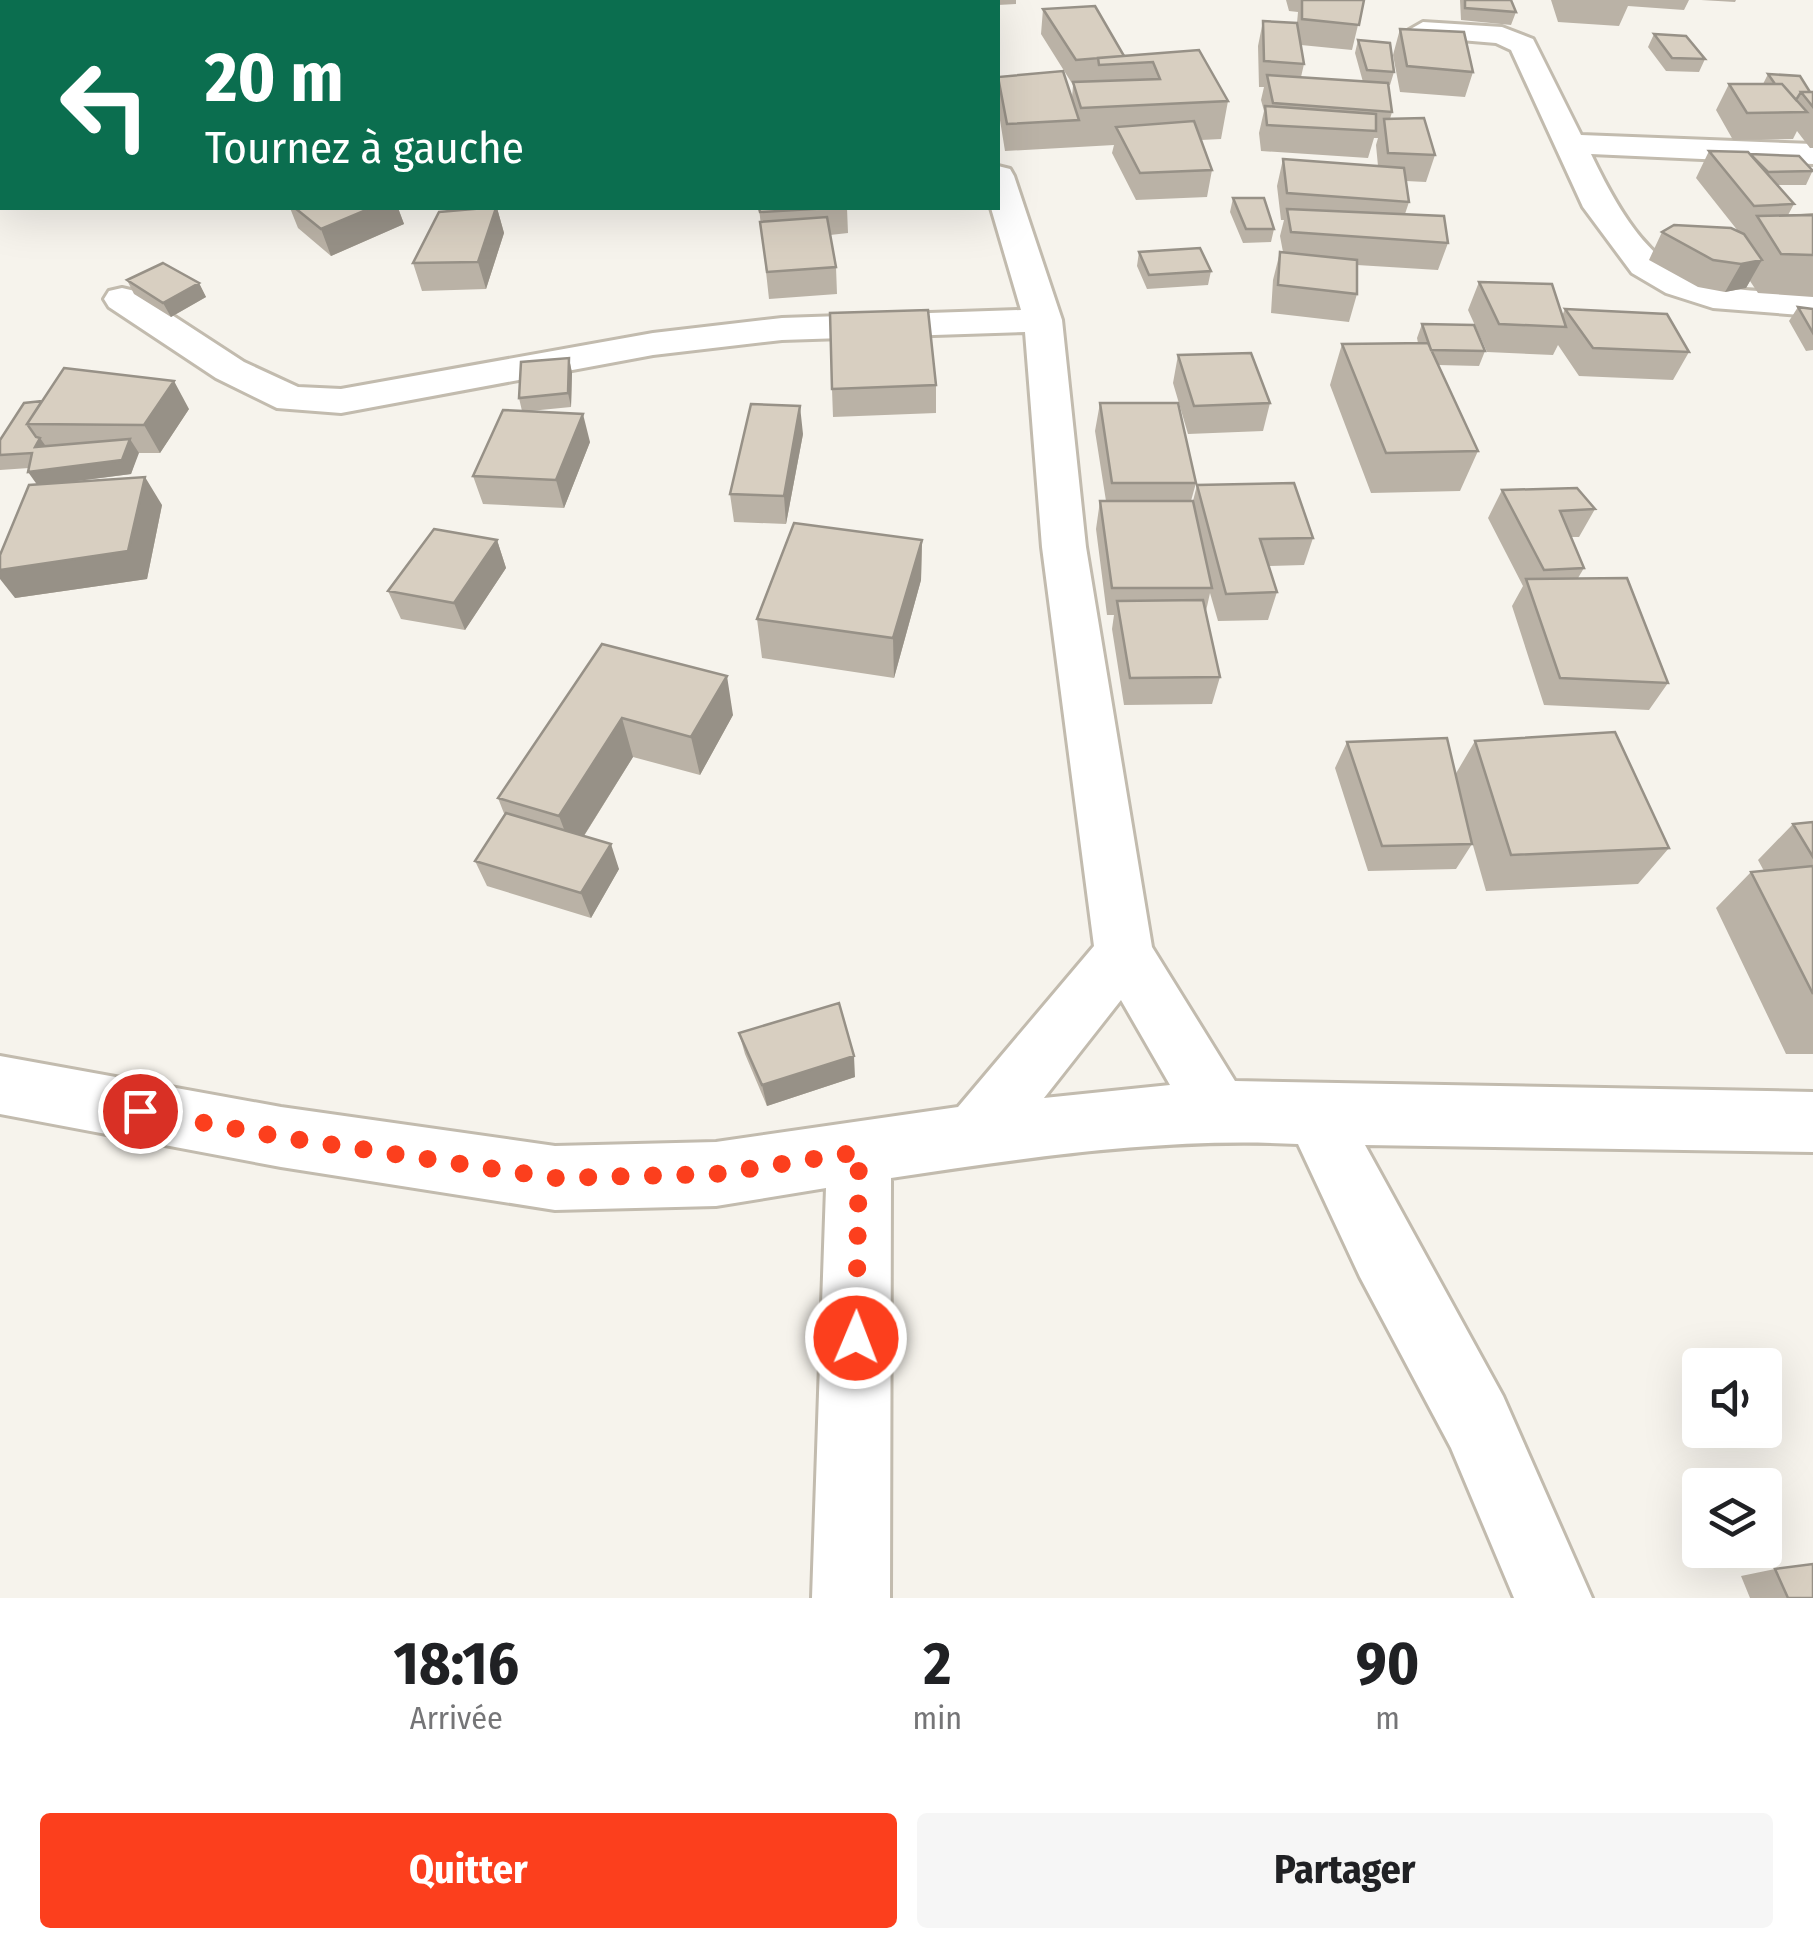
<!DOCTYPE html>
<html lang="fr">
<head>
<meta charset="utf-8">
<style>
  body { margin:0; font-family:"Fira Sans Condensed",sans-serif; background:#f6f6f6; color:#202124; height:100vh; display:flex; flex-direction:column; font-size:38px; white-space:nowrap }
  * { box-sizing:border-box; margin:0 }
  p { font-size:32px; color:#757577 }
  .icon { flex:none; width:55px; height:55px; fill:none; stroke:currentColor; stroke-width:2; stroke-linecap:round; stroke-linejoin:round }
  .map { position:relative; height:1598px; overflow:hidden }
  .sheet { display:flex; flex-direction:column; background:#fff; flex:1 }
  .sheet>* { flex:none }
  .top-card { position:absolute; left:0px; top:0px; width:1000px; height:210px; box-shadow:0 10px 40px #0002; background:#0b6e4f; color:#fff; overflow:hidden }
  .fabs { position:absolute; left:1682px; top:1348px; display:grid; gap:20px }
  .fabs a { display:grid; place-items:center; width:100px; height:100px; border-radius:10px; background:#fff; box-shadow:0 10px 40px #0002; font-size:50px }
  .pin { position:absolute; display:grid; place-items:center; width:85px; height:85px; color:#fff; margin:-42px; border:5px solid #fff; border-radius:50%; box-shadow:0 2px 10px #0007 }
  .me { position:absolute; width:110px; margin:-55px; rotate:1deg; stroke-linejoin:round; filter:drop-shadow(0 0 8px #0008) }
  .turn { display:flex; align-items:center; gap:35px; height:210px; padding:0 40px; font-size:45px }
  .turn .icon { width:130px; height:130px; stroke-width:2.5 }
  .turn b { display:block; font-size:70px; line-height:85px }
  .eta { display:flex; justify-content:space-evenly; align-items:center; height:170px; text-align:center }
  .eta b { font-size:60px; font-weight:700; line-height:70px }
  .button { display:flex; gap:20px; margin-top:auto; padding:20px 40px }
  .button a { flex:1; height:115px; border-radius:10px; background:#fc3f1d; color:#fff; font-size:40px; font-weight:700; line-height:115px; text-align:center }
  .button a+a { background:#f6f6f6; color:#202124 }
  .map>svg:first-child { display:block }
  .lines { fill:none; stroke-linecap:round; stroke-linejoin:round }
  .street-casing { stroke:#c2bbae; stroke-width:6 }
  .street { fill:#fff; fill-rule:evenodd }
  .wall { fill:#bab2a6 }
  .shaded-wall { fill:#979187 }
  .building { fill:#d8cfc1; stroke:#979187; stroke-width:2.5 }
  .route { stroke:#fc3f1d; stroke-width:18; stroke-dasharray:0 32.4 }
</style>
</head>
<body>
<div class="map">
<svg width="1813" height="1598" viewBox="0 0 1813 1598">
  <rect width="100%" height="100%" fill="#f6f3ec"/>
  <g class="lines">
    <defs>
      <path id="street" d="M902,0H930L931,2H904Z
        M1423,22L1502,27L1533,39L1581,135L1813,144V164L1591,154C1618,210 1653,275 1720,287C1751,292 1783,292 1813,294V316L1713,308L1666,293L1632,273L1583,207L1511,50L1496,43L1413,36L1409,30Z
        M998,166L1010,169L1014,176L1062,320L1086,547L1152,947L1235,1081L1813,1092V1152L1365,1145L1503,1396L1592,1598H1514L1451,1448L1360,1277L1298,1144C1162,1137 1025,1158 891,1178L890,1598H812L826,1188L716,1206L555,1210L281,1167L0,1114V1056L281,1107L555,1146L716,1142L958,1107L1094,946L1042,547L1025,332L782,340L653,355L341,413L277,408L216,378L109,307L104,299L109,291L122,288L135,291L244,362L298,387L341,389L653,333L782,318L1021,310L991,208H998ZM1121,1000L1170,1085L1044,1098Z"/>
    </defs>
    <use href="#street" class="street-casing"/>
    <use href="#street" class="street"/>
  </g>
  <path class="wall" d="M554,0H683L684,2H553Z
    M931,0H1016V4L998,5V2H932Z
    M1286,0H1364L1352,50L1301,45L1304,64L1301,77L1363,82L1355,53L1358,40L1394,72L1390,85H1388L1392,112L1390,119L1435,155L1426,182L1406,181L1409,202L1405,214L1448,243L1438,270L1357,265V294L1349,322L1271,313L1273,280L1280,252H1283L1280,236L1284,220H1281L1277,186L1283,159L1378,166L1376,145L1378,138H1374L1368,158L1261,151L1259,133L1264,111L1261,100L1264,87H1259L1258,46L1263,21L1297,23L1298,12L1289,11Z
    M1460,0H1511L1516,12L1511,25L1461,20Z
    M1551,0H1689L1684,10L1628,6L1619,26L1558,22Z
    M1701,0H1736L1735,2Z
    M1043,9L1124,56L1199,50L1228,101L1221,139L1201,140L1212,170L1207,197L1136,200L1112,153L1114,145L1005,151L998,108V77L1072,98L1073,85L1041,34Z
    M1400,29L1473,72L1465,97L1400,92L1393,55Z
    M2,33V96H0V34Z
    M1654,34L1705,59L1699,72L1666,71L1648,47Z
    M1768,74L1810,92H1813V148H1810L1797,131L1793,139L1733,140L1716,110L1729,84H1763Z
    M1709,151L1750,154L1813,170L1806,185H1778L1794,204L1788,215L1813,213V297L1758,293L1750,281L1746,288L1725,292L1698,287L1649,260L1662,232L1738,231L1696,178Z
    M1233,198L1274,229L1271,242L1243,243L1230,212Z
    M290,208H398L404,224L331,256L298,228Z
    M497,208L504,233L486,289L422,291L413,263Z
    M759,208H847L848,233L830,235L836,267L837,294L769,299Z
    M1139,252L1211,271L1208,285L1147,289L1137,266Z
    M127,280L199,283L206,297L171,317L134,294Z
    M1479,282L1562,316L1565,309L1689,352L1673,380L1579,376L1558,345L1553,355L1487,352L1468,310Z
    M1798,307L1813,309V350L1806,351L1789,321Z
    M1422,324L1485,351L1479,366L1438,365L1478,451L1460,491L1371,493L1330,385L1342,344L1418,343L1417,338Z
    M1178,355L1270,403L1263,431L1188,434L1173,383Z
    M569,358L572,373L571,407L530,411L590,442L564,508L483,504L473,476L522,411L519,398Z
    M936,385V413L833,417L832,389Z
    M24,403L189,409L160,453H138L131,474L70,482L162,505L147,579L15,598L37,484L29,468L0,470V440Z
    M1100,403L1196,483L1191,501H1193L1197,485L1313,538L1304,565L1268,566L1277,592L1268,620L1218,621L1210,593L1206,611L1220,677L1212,704L1124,705L1112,629L1114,615H1107L1096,529L1100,501H1106L1095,431Z
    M803,434L786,524L734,522L730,494Z
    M1502,490L1595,509L1579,537H1571L1584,568L1578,578L1668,683L1649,710L1544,705L1512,606L1523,586L1488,518Z
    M497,540L506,568L465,630L401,619L388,591Z
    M922,540L921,580L894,678L762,658L757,619Z
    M602,644L733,715L700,775L633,757L584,836L619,869L591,918L487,886L475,861L505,816L498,798Z
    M1475,741L1669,848L1638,884L1486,891L1468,828L1472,844L1456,869L1368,871L1335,768L1347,742L1455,775Z
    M1813,822V1054H1786L1716,908L1751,872L1764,871L1758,860L1793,824Z
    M739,1033L855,1077L767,1106L745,1054Z
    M1775,1569L1813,1598H1750L1741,1576Z"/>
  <path class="shaded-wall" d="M371,208H398L404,224L331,256L321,229Z
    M497,208L504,233L486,289L478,262Z
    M1762,260L1746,288L1725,292L1741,264Z
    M199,283L206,297L171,317L163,303Z
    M569,358L572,373L571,407L568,393Z
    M174,381L189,409L160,453L144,425Z
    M800,406L803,434L786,524L784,496Z
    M583,414L590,442L564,508L556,480Z
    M40,438L50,452L35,447Z
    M130,439L139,453L131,474L38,486L28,472Z
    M145,477L162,505L147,579L15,598L0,579V570Z
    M497,540L506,568L465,630L454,603Z
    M922,540L921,580L894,678L893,638Z
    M727,676L733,715L700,775L691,737Z
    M622,718L633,757L573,853L559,816Z
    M611,844L619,869L591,918L581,893Z
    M854,1056L855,1077L767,1106L762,1085Z"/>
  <path class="building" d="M554,0H669V2H553Z
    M730,0H772L773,2H731Z
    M1302,0H1364L1359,25L1302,19Z
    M1465,0H1511L1516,12L1465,8Z
    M1095,6L1124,56L1076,60L1043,9Z
    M1263,21L1297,23L1304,64L1264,61Z
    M1400,29L1464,32L1473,72L1407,66Z
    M1,33H2V71L0,70Z
    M1654,34L1686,36L1705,59L1672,58Z
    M1358,40L1390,43L1394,72L1367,70Z
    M1199,50L1228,101L1081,108L1073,82L1160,79L1153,62L1099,65L1098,58Z
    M1063,71L1079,120L1007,124L998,77Z
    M1768,74L1800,76L1810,92H1801L1796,100L1782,84H1775Z
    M1267,75L1388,83L1392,112L1273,103Z
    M1729,84H1782L1807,112L1747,113Z
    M1801,92H1813V107Z
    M1265,106L1376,114V131L1267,125Z
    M1424,118L1435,155L1388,153L1384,119Z
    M1194,121L1212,170L1140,173L1116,127Z
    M1709,151L1748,152L1794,204L1754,206Z
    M1750,154L1799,156L1813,171L1768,172Z
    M1283,159L1404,168L1409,202L1287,193Z
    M1233,198H1264L1274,229H1246Z
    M295,208H371L321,229Z
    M485,208H496L478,262L413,263L439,212Z
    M759,208H829L760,212Z
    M1287,209L1444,216L1448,243L1291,232Z
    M1813,215V255L1781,254L1757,216Z
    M827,217L836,267L767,272L760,222Z
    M1674,225L1731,228L1744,234L1762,260L1741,264L1713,260L1662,232Z
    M1200,248L1211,271L1149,275L1139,252Z
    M1280,252L1357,260V294L1278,285Z
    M163,263L199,283L163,303L127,280Z
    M1479,282L1552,284L1566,327L1499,324Z
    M1798,307L1813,309V333Z
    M1565,309L1667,314L1689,352L1593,348Z
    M928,310L936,385L832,389L830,313Z
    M1422,324L1474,325L1485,351L1431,350Z
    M1428,343L1478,451L1386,453L1342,344Z
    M1251,353L1270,403L1194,406L1178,355Z
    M569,358L568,393L519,398L521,362Z
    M64,368L174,381L144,425L27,424Z
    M42,401L27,424L36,437L40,438L35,447L130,439L122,460L28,472L32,453L0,455V440L24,403Z
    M1100,403H1178L1196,483H1112Z
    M751,404L800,406L784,496L730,494Z
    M503,410L583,414L556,480L473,476Z
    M145,477L128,551L0,570V555L29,485Z
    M1294,483L1313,538L1260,539L1277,592L1226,594L1197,485Z
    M1577,488L1595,509L1560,511L1584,568L1544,570L1502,490Z
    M1100,501H1193L1212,588H1112Z
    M794,523L922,540L893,638L757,619Z
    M434,529L497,540L454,603L388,591Z
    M1627,578L1668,683L1560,678L1526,579Z
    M1203,600L1220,677L1130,678L1117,601Z
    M602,644L727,676L691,737L622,718L559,816L498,798Z
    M1615,732L1669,848L1511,855L1475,741Z
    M1447,738L1472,844L1382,846L1347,742Z
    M506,813L611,844L581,893L475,861Z
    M1813,822V857L1793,824Z
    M1813,866V994L1751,872Z
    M839,1003L854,1056L762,1085L739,1033Z
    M1813,1564V1598H1788L1775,1569Z"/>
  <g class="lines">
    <path class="route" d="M140,1111L281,1137L555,1178L716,1174L859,1152L856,1338"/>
  </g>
</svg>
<div class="fabs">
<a><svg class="icon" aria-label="sound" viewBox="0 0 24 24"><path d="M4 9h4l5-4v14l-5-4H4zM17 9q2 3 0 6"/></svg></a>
<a><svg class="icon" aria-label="layers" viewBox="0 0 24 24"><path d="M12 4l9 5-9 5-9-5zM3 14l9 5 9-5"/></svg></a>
</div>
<div class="pin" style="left:140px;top:1111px;background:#d93025"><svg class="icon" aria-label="arrive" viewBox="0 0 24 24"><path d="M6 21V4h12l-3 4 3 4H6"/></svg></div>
<svg class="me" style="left:856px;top:1338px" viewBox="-20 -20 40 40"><circle r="17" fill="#fc3f1d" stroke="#fff" stroke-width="3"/><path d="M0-11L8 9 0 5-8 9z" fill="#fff"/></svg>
<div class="top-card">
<div class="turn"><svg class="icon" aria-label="left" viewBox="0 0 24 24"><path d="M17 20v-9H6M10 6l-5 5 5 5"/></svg><div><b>20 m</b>Tournez à gauche</div></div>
</div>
</div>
<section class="sheet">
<div class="eta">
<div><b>18:16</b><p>Arrivée</p></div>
<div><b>2</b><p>min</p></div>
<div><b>90</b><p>m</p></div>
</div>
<div class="button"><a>Quitter</a><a>Partager</a></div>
</section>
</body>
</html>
